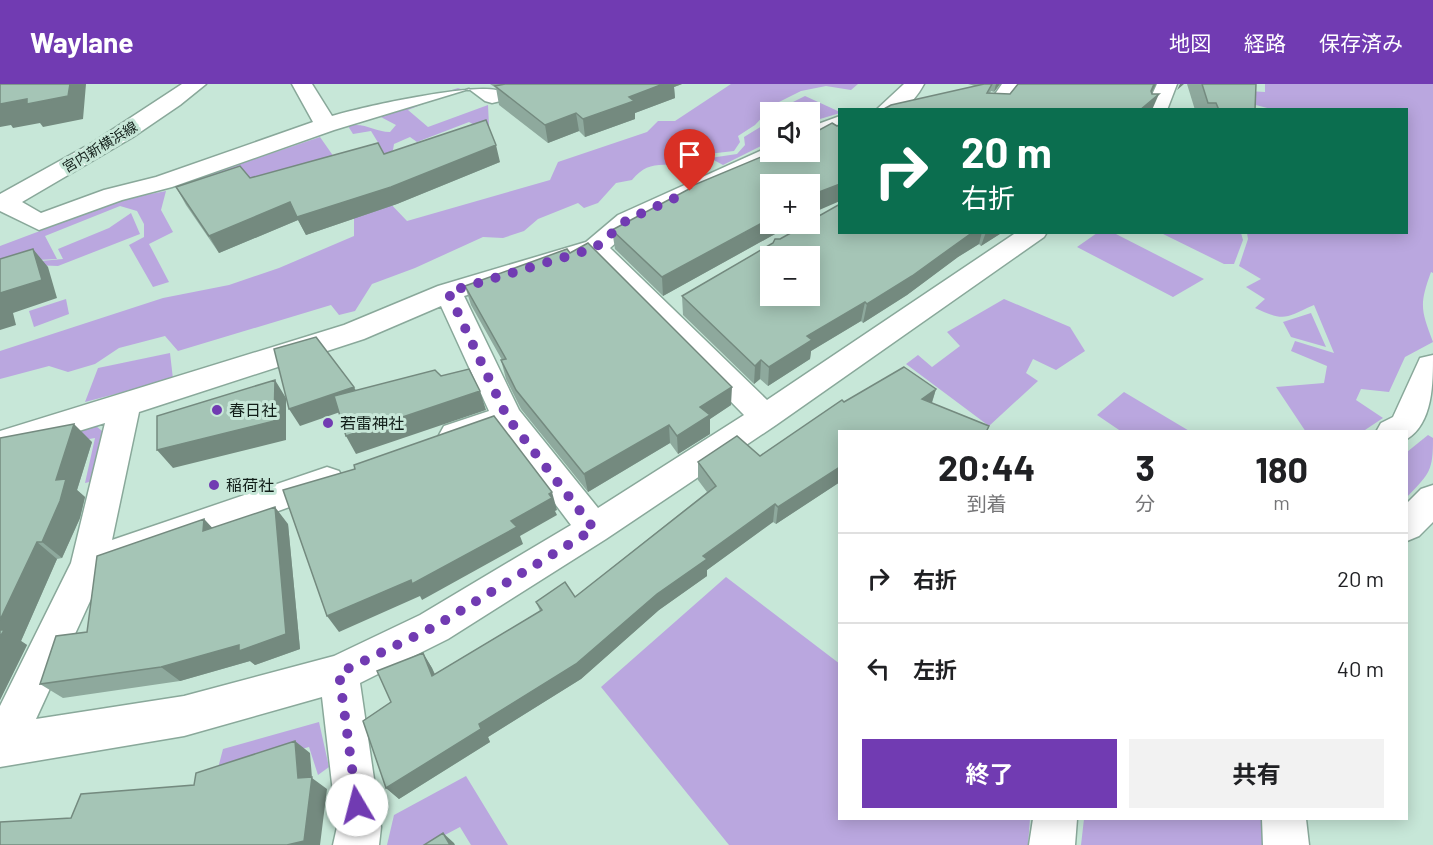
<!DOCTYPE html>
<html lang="ja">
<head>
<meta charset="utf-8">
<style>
  body { margin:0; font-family:Barlow,"Noto Sans JP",sans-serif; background:#f2f2f2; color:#202124; height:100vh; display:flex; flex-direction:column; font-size:22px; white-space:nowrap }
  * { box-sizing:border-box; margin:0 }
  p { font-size:20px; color:#757577 }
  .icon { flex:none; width:33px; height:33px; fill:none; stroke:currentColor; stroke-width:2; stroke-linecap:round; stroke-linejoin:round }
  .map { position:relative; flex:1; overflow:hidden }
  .sheet { position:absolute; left:838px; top:346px; width:570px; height:390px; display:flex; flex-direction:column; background:#fff; border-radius:0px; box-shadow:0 3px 15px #0003 }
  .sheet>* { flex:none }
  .top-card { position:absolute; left:838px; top:24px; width:570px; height:126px; border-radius:0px; box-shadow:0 3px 15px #0003; background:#0b6e4f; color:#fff; overflow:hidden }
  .tools { position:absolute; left:760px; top:18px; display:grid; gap:12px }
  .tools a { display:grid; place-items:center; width:60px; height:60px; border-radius:0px; background:#fff; box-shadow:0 3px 15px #0003; font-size:30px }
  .pin { position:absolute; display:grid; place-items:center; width:51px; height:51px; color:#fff; margin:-62px -26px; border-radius:50% 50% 50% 0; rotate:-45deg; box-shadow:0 0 6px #0007 }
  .pin .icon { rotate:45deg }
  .me { position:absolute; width:66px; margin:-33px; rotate:352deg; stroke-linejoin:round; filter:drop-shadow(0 0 4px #0008) }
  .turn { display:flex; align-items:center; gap:21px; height:126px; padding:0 24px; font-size:27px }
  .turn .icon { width:78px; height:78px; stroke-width:2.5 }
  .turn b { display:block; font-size:42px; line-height:51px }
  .eta { display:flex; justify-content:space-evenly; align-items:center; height:102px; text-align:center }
  .eta b { font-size:36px; font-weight:700; line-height:42px }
  .cta { display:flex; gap:12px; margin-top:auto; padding:12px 24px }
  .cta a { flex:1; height:69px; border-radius:0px; background:#713bb2; color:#fff; font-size:24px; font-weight:700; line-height:69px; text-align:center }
  .cta a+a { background:#f2f2f2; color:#202124 }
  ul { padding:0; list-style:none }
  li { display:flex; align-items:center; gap:18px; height:90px; padding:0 24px; border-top:2px solid #e0e0e0 }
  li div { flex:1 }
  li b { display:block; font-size:22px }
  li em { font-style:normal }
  header { display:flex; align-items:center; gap:36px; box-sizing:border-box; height:84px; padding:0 30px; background:#713bb2; color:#fff }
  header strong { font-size:28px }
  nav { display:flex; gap:33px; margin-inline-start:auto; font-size:21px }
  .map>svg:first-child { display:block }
  .green { fill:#baa7df }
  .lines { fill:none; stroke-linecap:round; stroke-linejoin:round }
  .minor-casing { stroke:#89a89a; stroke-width:3 }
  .minor { fill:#fff; fill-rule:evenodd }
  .wall { fill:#8ea99d }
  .shaded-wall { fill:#748a7f }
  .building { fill:#a5c5b6; stroke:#748a7f; stroke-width:1.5; fill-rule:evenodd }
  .route { stroke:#713bb2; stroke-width:10; stroke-dasharray:0 18 }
  .poi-dot { fill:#713bb2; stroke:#c7e7d8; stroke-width:2 }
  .labels { text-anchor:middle; stroke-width:6; stroke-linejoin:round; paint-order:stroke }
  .far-street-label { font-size:14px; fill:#121e19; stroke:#c7e7d8 }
  .poi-label { font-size:16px; fill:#121e19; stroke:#c7e7d8; text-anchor:start }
</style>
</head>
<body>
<header>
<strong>Waylane</strong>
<nav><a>地図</a><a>経路</a><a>保存済み</a></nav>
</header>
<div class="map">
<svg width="1433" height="761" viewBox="0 0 1433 761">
  <rect width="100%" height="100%" fill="#c7e7d8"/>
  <path class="green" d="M731,0H858L851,6L826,2L801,7L775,20L755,41L738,52L740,58L734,67L708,70L697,64L687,69L674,71L671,81C653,80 644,82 632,96L616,99L598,119L584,124L578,119L538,135L524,147L503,154L483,153L415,184L372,200L355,227L339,231L331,221L178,267L165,252L119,264L95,280L68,288L49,282L0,295V267L163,214L229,201L279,184L354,152V130L387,116L407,137L550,96L558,78L647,48L658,37H675Z
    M1265,0H1433V189L1431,188C1419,221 1421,226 1433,258L1405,273L1389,308L1361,305L1356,316L1383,334L1362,348H1306L1276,303L1324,299L1327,282L1291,267L1295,257L1334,269L1314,221C1284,234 1286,238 1255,224L1265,215L1246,203L1261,195L1239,182L1248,155L1247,149L1407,148V26L1271,25L1252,20L1248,7L1265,8Z
    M458,4L461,5L408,26L428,43L488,21L489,42L480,44L469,38L417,58L410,53L394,60L393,66L384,75L382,65L371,47L353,50L348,42C365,38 374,48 390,48L396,41L377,31Z
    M805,12L840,28V29L810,38V28H773Z
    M771,31V57L723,81L710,74L737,70L745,61L744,53L762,42Z
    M320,53L341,83L185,109L201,93Z
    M166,107L161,126L173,148L149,160L169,198L153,203L129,161L144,153V140L137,127L120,122L45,152L57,175L0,178V162L125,115Z
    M131,129L140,150L58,182L7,180L63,175L58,165L109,144Z
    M1097,149H1114L1204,195L1173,213L1077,163Z
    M1161,149H1241L1243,156L1234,180H1224Z
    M66,215L69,230L34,243L29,227Z
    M1004,215L1070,243L1085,267L1056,286L1033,275L1026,289L1038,297L989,342L906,280L918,271L932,283L960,262L947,248Z
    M1311,229L1326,263L1291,253L1283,238Z
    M170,269L173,295L85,318L98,284Z
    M1124,308L1191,348H1122L1097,331Z
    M96,342L108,352L98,396L85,399L95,354L40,364L79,343Z
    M1428,351L1433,354C1433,387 1430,389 1407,413V368Z
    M726,493L840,580V735H1030L1028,761H729L601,603Z
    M319,638L329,683L318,691L309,663L217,688L223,665Z
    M466,692L508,761H471L460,743L426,761H387L394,731Z
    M1084,735H1265L1267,761H1081Z"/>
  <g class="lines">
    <defs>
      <path id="minor" d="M182,0H206L180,21L133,53L22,118L41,129L104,106L156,93L313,38L292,0H312L332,32C366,22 468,0 496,6L522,0H560L557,4L492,19L485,17L469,5L334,46L172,103L122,116L39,146L0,127V110L92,59Z
        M904,0H924C911,24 901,26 876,26Z
        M1002,0H1023L1005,26H984Z
        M1157,0H1177L1167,26H1145Z
        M840,32V47L810,58V43Z
        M771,62V68H785L782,73L636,141L610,164L767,316L1017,148H1047L1044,153L776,341L606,455L448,555L360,599L381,743L379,761H333L337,743L322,613L184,652L0,683V622L71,479L105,339L0,371V347L344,241L438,202L586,158L618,131ZM590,174L744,331L598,424L519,326L464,212ZM441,222L489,327L444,342L439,351L444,360L455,363L501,348L571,441L420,531L334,572L184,612L36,635L102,491L339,405L344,396L339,387L327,383L112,456L139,328L364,255Z
        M1433,271C1433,299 1433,339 1407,355V348H1376L1381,339L1393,333L1420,274Z
        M1433,401V438L1419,452L1407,457V419L1421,405Z
        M1033,735H1077L1075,761H1029Z
        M1262,735H1306L1309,761H1263Z"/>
    </defs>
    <use href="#minor" class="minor-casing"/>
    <use href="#minor" class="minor"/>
  </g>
  <path class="wall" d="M490,0H682L674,3L675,14L635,29V35L585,53L579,47L548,59L499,21L496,4Z
    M968,0H1000L994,8L991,7L990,10H1010L1018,0H1156L1151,9L882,26L975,2Z
    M1187,0H1256L1255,26H1195Z
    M384,70L500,78L397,120L306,151L298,136L219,169L186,121L176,103L250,94Z
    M810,100L771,140H793L663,212L615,165L612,146L689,105V103Z
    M840,148H1003L981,162L979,160L958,173L907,211L863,239L861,237L811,267L810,275L768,302L760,295L754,300L683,231L682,212L780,155Z
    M570,169L731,321L710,335V350L678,370L670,359L588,408L521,325L506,295L501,276H502L471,221L465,202Z
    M936,305L932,319L989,342L987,348H840V398L776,440L773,438L707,486V492L659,526L581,595L488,653L490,658L399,715L386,704L391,618L423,569L432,584L435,590L540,527L536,518L575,513L707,408L698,396V378L760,372L844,318Z
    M0,354L92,358L77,406L85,413L80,434L62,474L57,475L21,557L27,561L0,616Z
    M204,435L212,444L288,440L300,565L255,581L250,577L180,597L63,614L40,600L87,548Z"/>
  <path class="shaded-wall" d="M70,0H86L83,35L43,43L40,39L13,44L11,41L0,43V20Z
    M663,0H682L674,3L675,14L635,29V35L585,53L583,35L629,13Z
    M996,0H1000L994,8Z
    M1154,0H1156L1145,22L1159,10L1152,26H1140Z
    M1180,0H1184L1177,6Z
    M576,29L579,47L548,59L545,41Z
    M496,61L500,78L397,120L306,151L298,136L219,169L209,152L290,118Z
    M840,100V117L810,130L811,111Z
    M771,134V140H793L663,212L662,193Z
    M973,148H982L979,160L958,173L907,211L863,239L867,220Z
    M986,148H1003L981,162Z
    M33,165L48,183L57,214L13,229L16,241L0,246V209Z
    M865,218L861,237L811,267L810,275L768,302L769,283L807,252Z
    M761,276L760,295L754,300L755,282Z
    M275,296L286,314V356L173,384L157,366Z
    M354,303L363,320L300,342L289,325Z
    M732,303L731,321L710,335V350L678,370L677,352L700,323Z
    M936,305L930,324L922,315Z
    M480,307L486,326L356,370L346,352Z
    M74,340L92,358L77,406L85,413L80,434L62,474L42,458L56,396Z
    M669,341L670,359L588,408L584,390Z
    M840,383V398L776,440L778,423Z
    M552,408L557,426L555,427L557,431L520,452L523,460L422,516L420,512L339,548L327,532L511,437Z
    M775,420L773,438L707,486V492L659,526L581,595L488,653L490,658L399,715L386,704L657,510L703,472Z
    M275,423L288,440L300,565L255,581L250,577L180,597L161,583Z
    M204,435L219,451L203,447Z
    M37,458L57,475L21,557L27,561L0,616V536Z
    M423,569L432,584L441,606L432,592Z
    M295,657L310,669L312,694L327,705L320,761H287L298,694Z
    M443,749L454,759L455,761H450Z"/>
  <path class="building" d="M0,0H70L68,12L27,20V15L0,20Z
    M505,0H663L629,13L634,17L583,35L576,29L545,41L495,2Z
    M984,0H992L987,9L1010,10L1018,0H1154L1151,7L1152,10H1159L1140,26H882L891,21Z
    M1202,0H1256L1255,26H1219L1216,19H1208Z
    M486,36L496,61L391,103L297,133L290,118L209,152L176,103L240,82L250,94L378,59L384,70Z
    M832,39L837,42L840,40V100L811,111L810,117V100H771V134L662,193L612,146L691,104L689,103L773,68H810V51Z
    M840,120V148H973L912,192L867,220L865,218L807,252L812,256L769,283L761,276L755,282L682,212L773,159L775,155H780L807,140H810V137ZM771,172H810V212H771Z
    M588,159L732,303L700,323L710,331L677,352L669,341L584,390L516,306L501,276L506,275L465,202L567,165L570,169Z
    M33,165L42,196L0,209V175Z
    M316,253L354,303L289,325L274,265Z
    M904,283L936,305L922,315L989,342L986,348H840V383L778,423L775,420L703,472L707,475L657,510L576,580L479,640L481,645L386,704L363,637L391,618L377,587L423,569L432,592L542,526L536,518L565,498L575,513L716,402L698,378L737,352L760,372L842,316L844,318Z
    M469,285L480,307L346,352L334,312L435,286L441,292Z
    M275,296L274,337L157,366V332Z
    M494,332L552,408L549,410L552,414L511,437L517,443L412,500L411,496L327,532L283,406L355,385L354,381Z
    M74,340L56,396L66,395L60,417L42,458H37L0,536V354Z
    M275,423L286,550L239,567V561L161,583L40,600L56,552L87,548L97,472L204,435L203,447Z
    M0,546H4L0,553Z
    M295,657L298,694L312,693L304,757L287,761H0V738L71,734L81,710L194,701L196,689Z
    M443,749L450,761H424Z"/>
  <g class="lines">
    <path class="route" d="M357,721L339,589L434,543L594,445L507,333L448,208L595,164L627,136L690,107"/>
  </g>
  <g class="poi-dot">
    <circle cx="217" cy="326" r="6"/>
    <circle cx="328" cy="339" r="6"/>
    <circle cx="214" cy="401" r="6"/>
  </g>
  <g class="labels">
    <g class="far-street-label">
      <text transform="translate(100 63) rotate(-31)" y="5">宮内新横浜線</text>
    </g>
    <g class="poi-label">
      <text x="229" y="332">春日社</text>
      <text x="340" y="345">若雷神社</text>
      <text x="226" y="407">稲荷社</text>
    </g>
  </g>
</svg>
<div class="tools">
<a><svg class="icon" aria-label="sound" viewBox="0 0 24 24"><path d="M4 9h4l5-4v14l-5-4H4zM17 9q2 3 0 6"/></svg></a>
<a>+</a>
<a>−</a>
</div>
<div class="pin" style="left:690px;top:107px;background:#d93025"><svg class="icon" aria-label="arrive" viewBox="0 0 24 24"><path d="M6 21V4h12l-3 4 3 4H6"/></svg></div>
<svg class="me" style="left:357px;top:721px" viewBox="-20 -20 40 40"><circle r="19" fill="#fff"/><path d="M0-13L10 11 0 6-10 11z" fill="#713bb2"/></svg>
<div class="top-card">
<div class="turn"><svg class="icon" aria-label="right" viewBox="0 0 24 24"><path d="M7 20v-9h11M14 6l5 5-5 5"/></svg><div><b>20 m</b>右折</div></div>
</div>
<section class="sheet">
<div class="eta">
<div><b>20:44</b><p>到着</p></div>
<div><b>3</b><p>分</p></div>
<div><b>180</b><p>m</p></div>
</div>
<ul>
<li><svg class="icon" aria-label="right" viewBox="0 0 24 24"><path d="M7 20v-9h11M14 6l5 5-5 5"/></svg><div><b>右折</b></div><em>20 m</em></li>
<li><svg class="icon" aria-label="left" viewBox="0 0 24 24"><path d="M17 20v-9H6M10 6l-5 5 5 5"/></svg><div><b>左折</b></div><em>40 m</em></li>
</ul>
<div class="cta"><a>終了</a><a>共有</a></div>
</section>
</div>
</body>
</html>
